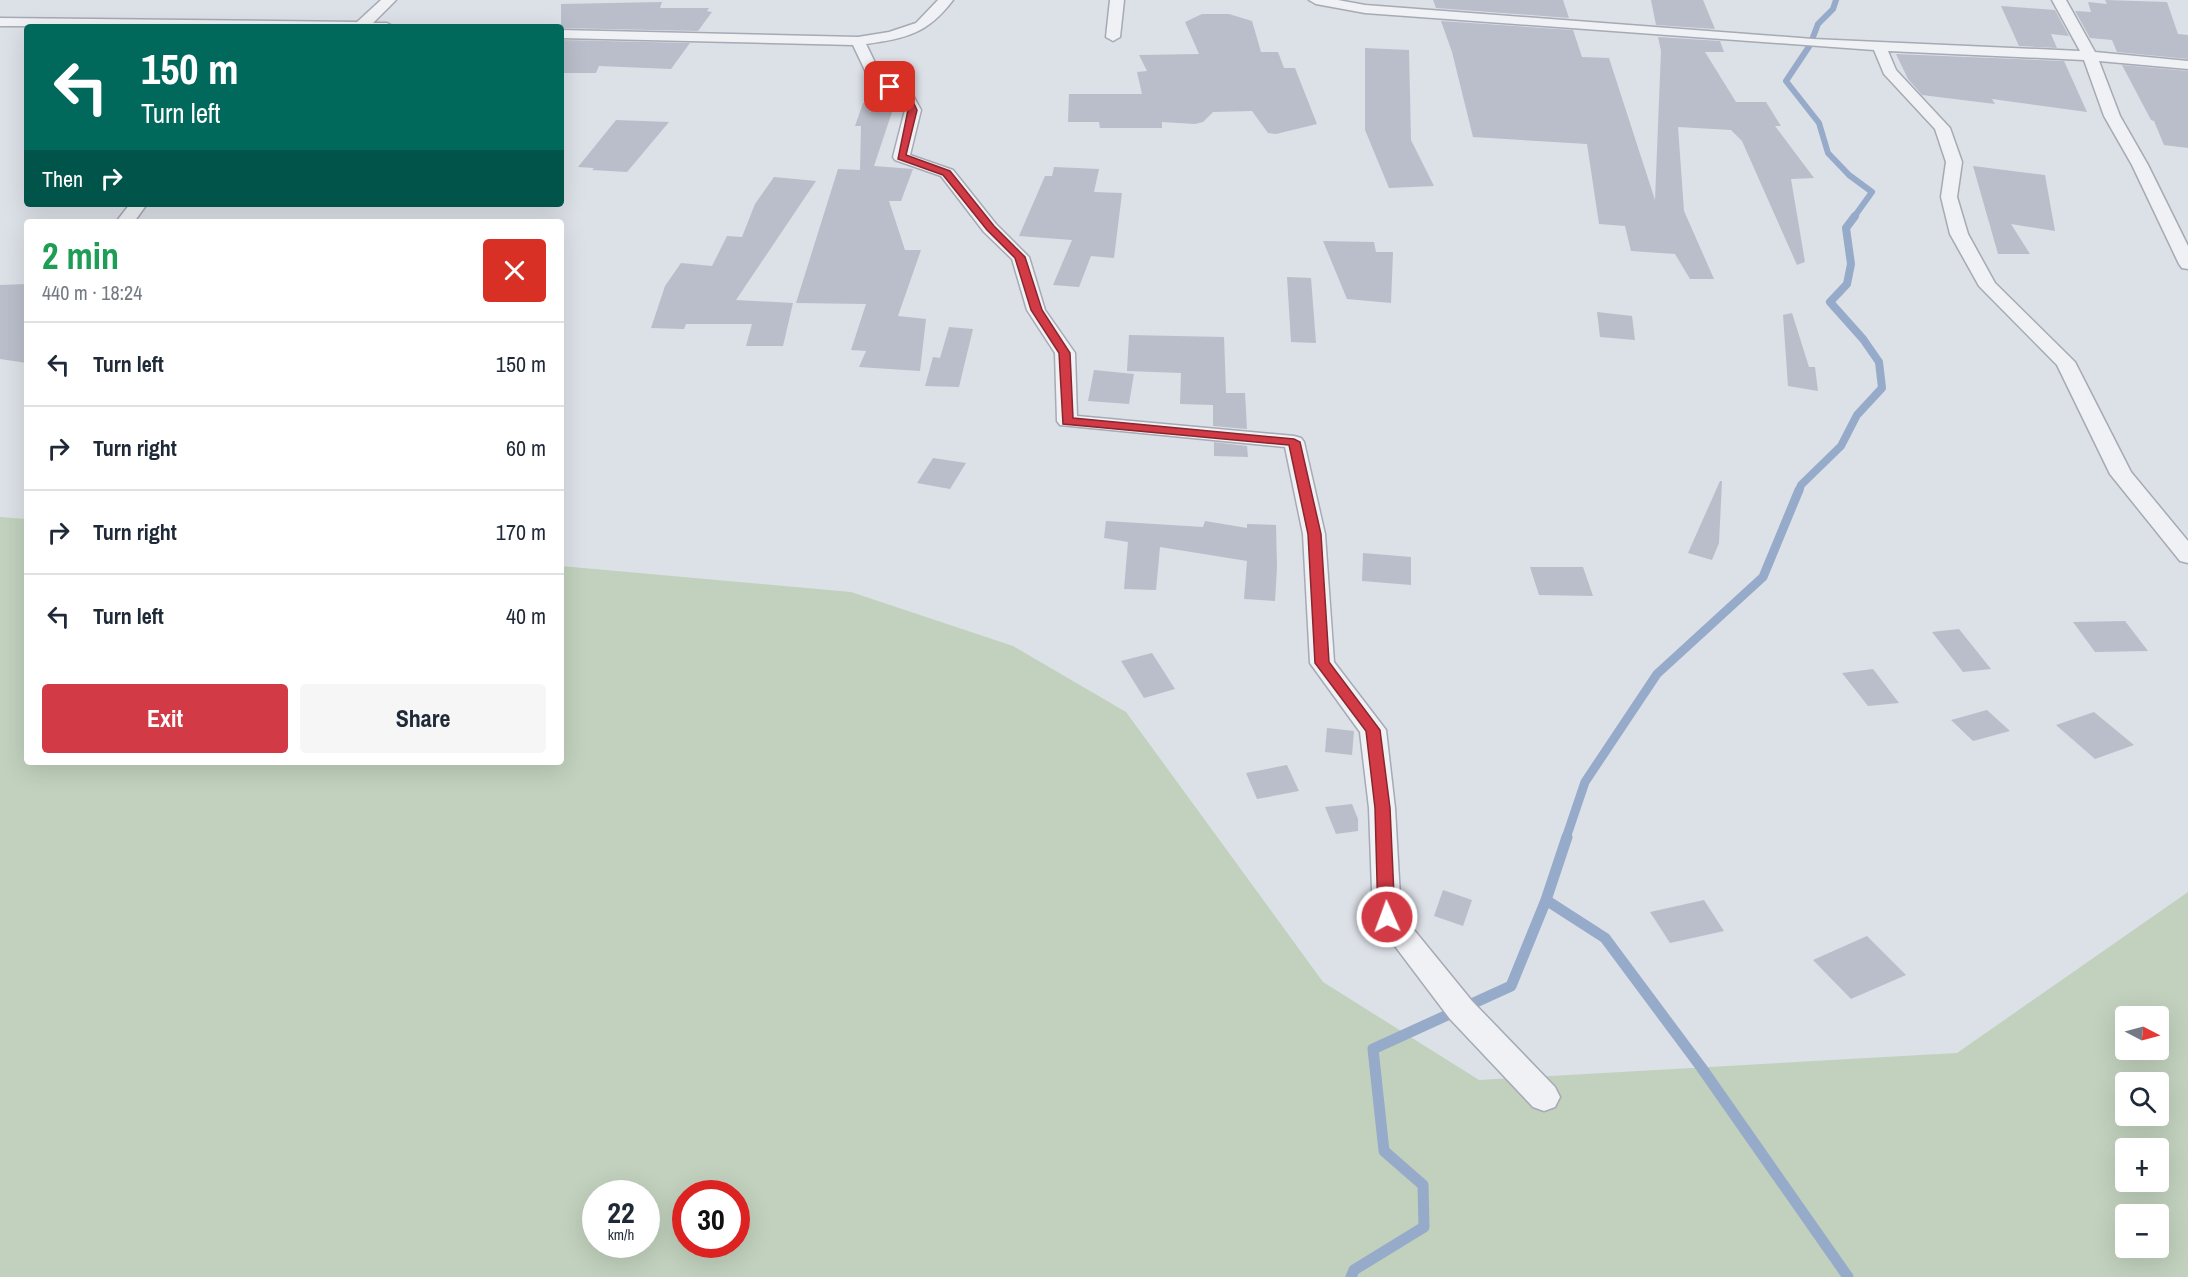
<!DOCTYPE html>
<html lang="en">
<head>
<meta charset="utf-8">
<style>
  body { margin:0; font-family:"Archivo Narrow",sans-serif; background:#f6f6f7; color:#1f2937; height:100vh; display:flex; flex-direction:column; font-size:22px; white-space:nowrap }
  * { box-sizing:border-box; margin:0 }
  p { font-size:20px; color:#747a83 }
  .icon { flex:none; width:33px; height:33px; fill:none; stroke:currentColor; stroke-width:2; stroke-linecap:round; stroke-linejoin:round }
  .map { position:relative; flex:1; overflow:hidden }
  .side { position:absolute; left:24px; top:219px; width:540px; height:546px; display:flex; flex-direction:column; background:#fff; border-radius:6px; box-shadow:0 6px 24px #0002 }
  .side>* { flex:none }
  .top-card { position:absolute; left:24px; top:24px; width:540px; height:183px; border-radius:6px; box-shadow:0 6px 24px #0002; background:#00695c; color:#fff; overflow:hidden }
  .needle { width:39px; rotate:96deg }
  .fabs { position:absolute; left:2115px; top:1006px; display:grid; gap:12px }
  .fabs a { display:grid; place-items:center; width:54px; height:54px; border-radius:6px; background:#fff; box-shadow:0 6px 24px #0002; font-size:30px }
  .speed { position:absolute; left:582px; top:1180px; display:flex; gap:12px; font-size:30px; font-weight:700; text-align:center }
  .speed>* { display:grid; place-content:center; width:78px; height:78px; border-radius:50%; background:#fff; box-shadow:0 6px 24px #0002; line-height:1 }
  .speed small { font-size:15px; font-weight:400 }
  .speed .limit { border:9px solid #d22; background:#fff; color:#111 }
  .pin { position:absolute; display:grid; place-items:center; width:51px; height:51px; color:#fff; margin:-26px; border-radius:12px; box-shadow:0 3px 9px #0006 }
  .me { position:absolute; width:66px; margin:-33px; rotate:358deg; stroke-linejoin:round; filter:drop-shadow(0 0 4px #0008) }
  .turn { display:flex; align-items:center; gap:21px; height:126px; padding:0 18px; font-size:27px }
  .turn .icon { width:78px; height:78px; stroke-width:2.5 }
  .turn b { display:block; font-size:42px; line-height:51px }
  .then { display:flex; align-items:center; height:57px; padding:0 18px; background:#0003; gap:12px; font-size:22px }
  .round { display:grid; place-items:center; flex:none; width:63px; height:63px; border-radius:6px; background:#f6f6f7 }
  .head { display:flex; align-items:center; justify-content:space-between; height:102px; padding:0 18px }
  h1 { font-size:36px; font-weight:700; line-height:45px; color:#1e9e55 }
  .button { display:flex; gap:12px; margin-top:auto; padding:12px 18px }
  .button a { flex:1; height:69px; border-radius:6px; background:#d23b46; color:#fff; font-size:24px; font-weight:700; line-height:69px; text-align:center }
  .button a+a { background:#f6f6f7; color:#1f2937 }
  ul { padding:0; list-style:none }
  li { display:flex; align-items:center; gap:18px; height:84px; padding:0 18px; border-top:2px solid #e0e1e3 }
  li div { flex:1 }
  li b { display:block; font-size:22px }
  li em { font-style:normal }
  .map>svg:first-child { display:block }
  .green { fill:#c1d1bd; fill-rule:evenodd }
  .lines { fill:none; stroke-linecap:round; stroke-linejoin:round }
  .stream-far3 { stroke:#96aac9; stroke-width:6 }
  .stream-far2 { stroke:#96aac9; stroke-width:8 }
  .stream-far1 { stroke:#96aac9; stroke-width:9 }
  .stream { stroke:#96aac9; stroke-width:11 }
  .building { fill:#b9beca }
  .minor-casing { stroke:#a5aab4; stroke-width:3 }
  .minor { fill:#eff1f5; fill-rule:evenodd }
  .route { fill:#d23b46; stroke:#88262e; stroke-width:1.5 }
</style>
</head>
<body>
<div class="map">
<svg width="2188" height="1277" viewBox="0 0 2188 1277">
  <rect width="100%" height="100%" fill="#dce0e7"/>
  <path class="green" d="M0,517L27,519V762H561V566L851,592L1013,646L1126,712L1323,982L1479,1080L1957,1053L2188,892V1277H0ZM2126,1017H2158V1050H2126ZM2126,1083H2158V1116H2126ZM2126,1149H2158V1182H2126ZM596,1194H646V1245H596ZM686,1194H736V1245H686ZM2126,1215H2158V1248H2126Z"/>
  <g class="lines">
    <path class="stream-far3" d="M1836,0L1833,9L1818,24L1810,45L1786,81L1819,123L1828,153L1849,175L1872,192L1854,217"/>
    <path class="stream-far2" d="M1799,491L1801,485L1841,446L1857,415L1882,388L1879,362L1863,339L1830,302L1847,284L1851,264L1846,228L1855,216"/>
    <path class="stream-far1" d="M1566,838L1585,782L1657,674L1763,577L1799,490"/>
    <path class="stream" d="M1546,900L1605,938L1701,1067L1848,1277
      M1351,1277L1354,1270L1424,1227L1423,1185L1384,1151L1373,1049L1511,986L1546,900L1567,837"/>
  </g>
  <path class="building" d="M1433,0H1563L1569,18L1436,8Z
    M1651,0H1703L1715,29L1656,25Z
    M2105,0L2167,2L2178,34L2188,35V59L2117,52L2112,40L2090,38L2075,11L2091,12L2088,2L2107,4Z
    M662,2L660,8H709L707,11L712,12L698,31L561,28V4Z
    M2001,6L2055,10L2069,36L2051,34L2057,48L2019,46Z
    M1202,14H1229L1252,21L1261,52H1278L1284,68H1295L1317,124L1276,134L1268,133L1252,111L1213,112L1203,122L1195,124L1162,122V128H1100L1099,122H1068L1069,94H1142L1137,72L1147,71L1139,55L1199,54L1185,22Z
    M1441,21L1573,30L1582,57L1609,58L1655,200L1661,51L1658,37L1720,41L1724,52H1705L1736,102H1766L1781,126H1775L1814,178L1791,179L1805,262L1797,265L1742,141L1731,130L1678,127L1684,211L1714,279H1690L1675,254L1631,251L1625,226L1599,224L1587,144L1473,137L1452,52Z
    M561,40L690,43L671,69L599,66L596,73H561Z
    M1365,48L1409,50L1411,140L1434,186L1389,188L1365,130Z
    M1896,54L2064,61L2087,112L1992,99L1995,104L1922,95L1908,79Z
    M2122,65L2188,71V148L2164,145L2154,121L2151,120Z
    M863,103H895L874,166L913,169L901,201H889L905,250H921L898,316L926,319L920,371L859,367L866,351L851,350L866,304L796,303L838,169L860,170L861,126H855Z
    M616,120L669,122L627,172L592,170L594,168L578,167Z
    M1973,166L2045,175L2055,231L2011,224L2030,254H1998Z
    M1054,167L1099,169L1094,192L1122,193L1114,258L1091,256L1079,287L1053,285L1072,240L1019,236L1045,176H1052Z
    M774,177L816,181L736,300L793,303L783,346H746L752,324H686L684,329L651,328L665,286L681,263L712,266L727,236L742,237L755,204Z
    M1323,241L1374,242L1376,252H1393L1391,303L1347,299Z
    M1287,277L1311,278L1316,343L1291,342Z
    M27,284V363L0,359V285Z
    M1597,312L1632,316L1635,340L1600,337Z
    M1792,313L1809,367H1815L1818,391L1788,386L1783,315Z
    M949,327L973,329L959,387L925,386L933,357L940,358Z
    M1129,335L1224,337L1226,393H1245L1247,429L1213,426V405L1180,404L1181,373L1127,371Z
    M1094,370L1134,374L1129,404L1088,401Z
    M1214,442L1247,446L1248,457L1214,456Z
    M933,458L966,463L950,489L917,483Z
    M1720,481H1722L1719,543L1712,560L1688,553Z
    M1106,521L1203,527L1205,521L1247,528V524L1276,525L1277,567L1275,601L1244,599L1247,561L1160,547L1156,590L1124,589L1128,542L1104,538Z
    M1363,553L1411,557V585L1362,581Z
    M1530,567H1583L1593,596L1539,595Z
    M2125,621L2148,651L2095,652L2073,622Z
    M1959,629L1991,669L1963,672L1932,632Z
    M1152,653L1175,689L1144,698L1121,661Z
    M1873,669L1899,703L1868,706L1842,673Z
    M1987,710L2010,731L1973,741L1951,720Z
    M2094,712L2134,745L2095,759L2056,725Z
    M1327,728L1354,731L1352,755L1325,752Z
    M1287,765L1299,791L1257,799L1246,773Z
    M1352,804L1358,819V831L1336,834L1325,807Z
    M1443,890L1472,900L1463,926L1434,916Z
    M1704,900L1724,931L1670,943L1650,912Z
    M1867,936L1906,975L1851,999L1813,960Z"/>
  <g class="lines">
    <defs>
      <path id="minor" d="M381,0H396L373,23H387L394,27L0,26V18L357,22Z
        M938,0H953C927,34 907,38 866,44L882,77L910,90L921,110L910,155L953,170L996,224L1029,257L1045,310L1075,353L1077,416L1294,436L1301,438L1304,442L1325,534L1334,662L1386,730L1395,808L1401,914L1472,1001L1555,1087L1560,1097L1555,1107L1544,1111L1533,1107L1450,1019L1373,917L1369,808L1360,732L1310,663L1303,534L1285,447L1060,425L1057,421L1055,353L1027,310L1012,259L984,232L941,176L895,160L893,157L905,110L899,96L871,83L853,45L561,38V30L858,37L889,32L916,23Z
        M1110,0H1124L1120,37L1113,41L1106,37Z
        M1309,0H1338L1365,5L1813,39L2080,51L2052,0H2066L2095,52L2188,61V69L2099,61L2120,116L2148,165L2188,246V269L2182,268L2179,264L2132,165L2104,116L2084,60L1888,51L1896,70L1950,128L1962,162L1957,197L1968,234L1995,283L2075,362L2131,472L2188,541V563L2180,561L2110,474L2057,365L1979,286L1950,234L1941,197L1946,162L1935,129L1884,74L1874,50L1365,13L1316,4Z
        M130,204H147L134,222H116Z"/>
    </defs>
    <use href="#minor" class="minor-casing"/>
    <use href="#minor" class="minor"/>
  </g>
  <path class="route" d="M890,84L908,91L917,110L906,155L950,171L994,226L1025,257L1042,310L1070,353L1073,418L1294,439L1300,442L1321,534L1329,662L1380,730L1390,808L1395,917L1392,922L1387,924L1381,922L1378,917L1375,808L1366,731L1315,663L1308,534L1289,445L1063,424L1059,353L1031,310L1015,258L987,230L943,175L898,159L908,110L902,95L886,87Z"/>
</svg>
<div class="fabs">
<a><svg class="needle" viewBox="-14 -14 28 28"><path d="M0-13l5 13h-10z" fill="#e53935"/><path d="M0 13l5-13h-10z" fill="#747a83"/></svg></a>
<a><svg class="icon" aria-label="search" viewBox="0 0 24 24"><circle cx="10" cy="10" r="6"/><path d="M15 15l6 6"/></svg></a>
<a>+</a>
<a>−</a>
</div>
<div class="speed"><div>22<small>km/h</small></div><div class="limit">30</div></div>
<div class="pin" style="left:890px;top:87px;background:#d93025"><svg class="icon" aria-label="arrive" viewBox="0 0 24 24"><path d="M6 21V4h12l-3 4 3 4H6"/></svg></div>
<svg class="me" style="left:1387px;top:917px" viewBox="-20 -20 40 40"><circle r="17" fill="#d23b46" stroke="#fff" stroke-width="3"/><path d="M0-11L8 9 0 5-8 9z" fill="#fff"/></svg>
<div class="top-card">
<div class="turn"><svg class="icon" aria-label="left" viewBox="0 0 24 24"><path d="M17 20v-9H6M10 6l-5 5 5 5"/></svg><div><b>150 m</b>Turn left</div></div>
<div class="then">Then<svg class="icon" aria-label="right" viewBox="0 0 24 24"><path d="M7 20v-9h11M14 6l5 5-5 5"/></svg></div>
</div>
<section class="side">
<div class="head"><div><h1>2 min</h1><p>440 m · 18:24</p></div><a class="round" style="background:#d93025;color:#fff"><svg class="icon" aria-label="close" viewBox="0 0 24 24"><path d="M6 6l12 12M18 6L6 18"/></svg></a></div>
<ul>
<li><svg class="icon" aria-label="left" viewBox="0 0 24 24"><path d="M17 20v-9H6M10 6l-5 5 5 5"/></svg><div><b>Turn left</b></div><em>150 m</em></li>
<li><svg class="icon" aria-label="right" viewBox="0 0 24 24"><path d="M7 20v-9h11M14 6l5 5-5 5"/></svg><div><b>Turn right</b></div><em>60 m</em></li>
<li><svg class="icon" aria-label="right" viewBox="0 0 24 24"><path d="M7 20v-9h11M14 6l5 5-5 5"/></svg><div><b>Turn right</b></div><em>170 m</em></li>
<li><svg class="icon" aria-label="left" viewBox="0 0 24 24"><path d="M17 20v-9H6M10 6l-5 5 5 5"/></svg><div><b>Turn left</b></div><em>40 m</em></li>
</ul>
<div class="button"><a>Exit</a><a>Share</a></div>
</section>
</div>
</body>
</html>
